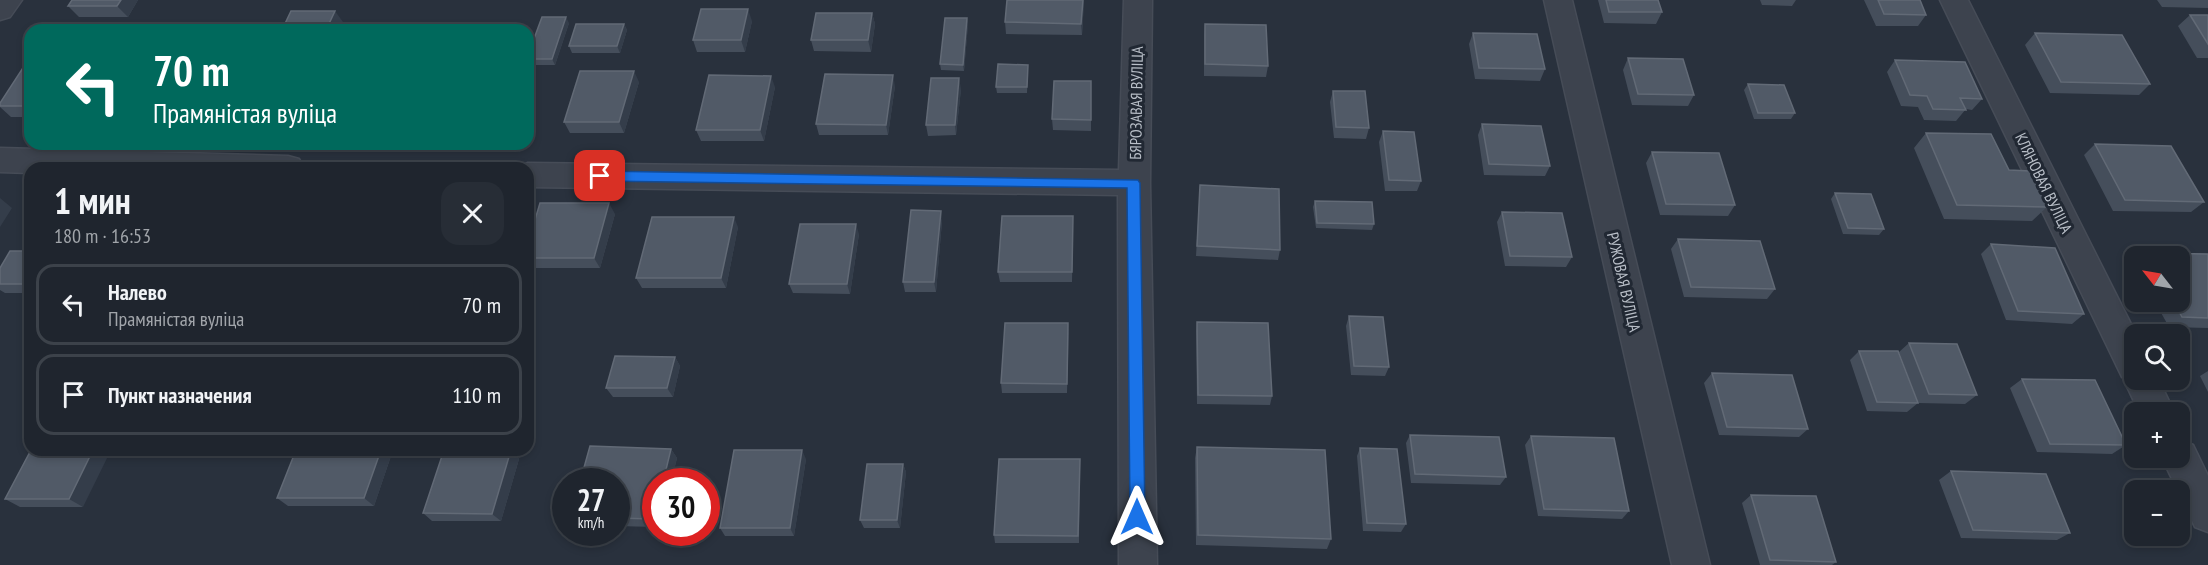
<!DOCTYPE html>
<html lang="ru">
<head>
<meta charset="utf-8">
<style>
  body { margin:0; font-family:"PT Sans Narrow",sans-serif; background:#272d36; color:#f1f3f6; height:100vh; display:flex; flex-direction:column; font-size:22px; white-space:nowrap }
  * { box-sizing:border-box; margin:0 }
  p { font-size:20px; color:#a1a5aa }
  .icon { flex:none; width:33px; height:33px; fill:none; stroke:currentColor; stroke-width:2; stroke-linecap:round; stroke-linejoin:round }
  .map { position:relative; flex:1; overflow:hidden }
  .sheet { position:absolute; left:24px; top:162px; width:510px; height:294px; display:flex; flex-direction:column; background:#1f252e; border-radius:18px; box-shadow:0 3px 9px #0003,0 0 0 2px #3c424a }
  .sheet>* { flex:none }
  .guide { position:absolute; left:24px; top:24px; width:510px; height:126px; border-radius:18px; box-shadow:0 3px 9px #0003,0 0 0 2px #3c424a; background:#00695c; color:#fff; overflow:hidden }
  .needle { width:39px; rotate:301deg }
  .fabs { position:absolute; left:2124px; top:246px; display:grid; gap:12px }
  .fabs a { display:grid; place-items:center; width:66px; height:66px; border-radius:12px; background:#1f252e; box-shadow:0 3px 9px #0003,0 0 0 2px #3c424a; font-size:30px }
  .speed { position:absolute; left:552px; top:468px; display:flex; gap:12px; font-size:30px; font-weight:700; text-align:center }
  .speed>* { display:grid; place-content:center; width:78px; height:78px; border-radius:50%; background:#1f252e; box-shadow:0 3px 9px #0003,0 0 0 2px #3c424a; line-height:1 }
  .speed small { font-size:15px; font-weight:400 }
  .speed .limit { border:9px solid #d22; background:#fff; color:#111 }
  .pin { position:absolute; display:grid; place-items:center; width:51px; height:51px; color:#fff; margin:-26px; border-radius:12px; box-shadow:0 3px 9px #0006 }
  .me { position:absolute; width:66px; margin:-33px; rotate:0deg; stroke-linejoin:round; filter:drop-shadow(0 0 4px #0008) }
  .turn { display:flex; align-items:center; gap:21px; height:126px; padding:0 30px; font-size:27px }
  .turn .icon { width:78px; height:78px; stroke-width:2.5 }
  .turn b { display:block; font-size:42px; line-height:51px }
  .round { display:grid; place-items:center; flex:none; width:63px; height:63px; border-radius:18px; background:#272d36 }
  .head { display:flex; align-items:center; justify-content:space-between; height:102px; padding:0 30px }
  h1 { font-size:36px; font-weight:700; line-height:45px }
  ul { padding:0; list-style:none }
  li { display:flex; align-items:center; gap:18px; height:81px; margin:0 12px 9px; padding:0 18px; border:3px solid #3c424a; border-radius:18px }
  li div { flex:1 }
  li b { display:block; font-size:22px }
  li em { font-style:normal }
  .map>svg:first-child { display:block }
  .lines { fill:none; stroke-linecap:round; stroke-linejoin:round }
  .minor-casing { stroke:#464c57; stroke-width:3 }
  .minor { fill:#3d434e; fill-rule:evenodd }
  .wall { fill:#454e5b }
  .shaded-wall { fill:#343d4a }
  .building { fill:#515a67; stroke:#626a76; stroke-width:1.5 }
  .route { fill:#1a73e8; stroke:#114b97; stroke-width:1.5 }
  .labels { text-anchor:middle; stroke-width:6; stroke-linejoin:round; paint-order:stroke }
  .street-label { font-size:16px; fill:#b9bfc8; stroke:#212833 }
</style>
</head>
<body>
<div class="map">
<svg width="2208" height="565" viewBox="0 0 2208 565">
  <rect width="100%" height="100%" fill="#29313d"/>
  <g class="lines">
    <defs>
      <path id="minor" d="M0,0H22L10,17L0,20Z
        M1124,0H1152L1150,183L1157,565H1119L1118,195L528,187V168H516L528,163L1119,170Z
        M1544,0H1572L1710,565H1672Z
        M1940,0H1968L2136,334L2134,380H2159L2174,412H2139L2124,380L2125,378L2122,377Z
        M0,148L288,156L299,159L304,168H30V173L0,172Z
        M2180,440L2193,445L2208,476V532L2195,527L2162,458H2180Z"/>
    </defs>
    <use href="#minor" class="minor-casing"/>
    <use href="#minor" class="minor"/>
  </g>
  <path class="wall" d="M138,0L128,17H79L68,6Z
    M1007,0H1084L1082,35L1006,34L1005,22Z
    M1598,0H1658L1662,12L1656,24L1604,23Z
    M1760,0H1796L1792,6L1762,5Z
    M1864,0H1920L1926,15L1918,26H1876Z
    M2157,0H2208V8L2162,7Z
    M872,13L875,24L871,52L814,51L811,40Z
    M2190,15H2208V58H2197L2178,26Z
    M967,18L968,24L964,71L941,70L940,64Z
    M752,21L745,52H697L693,40Z
    M569,23L555,65H530L528,61V55Z
    M624,24L627,30L620,53H572L569,46Z
    M1205,24L1268,66L1266,77L1204,76V35Z
    M1473,33L1545,69L1540,81L1475,79L1469,44Z
    M2035,33L2150,84L2139,95L2050,93L2025,45Z
    M30,57V117H11L0,107V103Z
    M1628,58L1694,95L1688,106L1632,105L1623,70Z
    M1895,60L1982,99L1972,110L1966,109L1956,121L1924,120L1918,107L1901,106L1887,72Z
    M1028,65L1027,93H997L996,87Z
    M1091,81V131L1053,130L1052,119Z
    M639,82L624,133H570L564,122Z
    M1748,84L1795,113L1791,119H1754L1744,90Z
    M895,86L888,135H819L816,124Z
    M775,87L764,141H701L696,130Z
    M961,89L956,135L928,136L926,125Z
    M1333,91L1369,128L1366,139L1334,138L1330,102Z
    M1482,124L1550,166L1545,176L1484,175L1478,135Z
    M1383,131L1421,181L1417,191H1385L1379,142Z
    M1926,133L2009,170L2047,207L2032,221L1944,219L1914,148Z
    M2095,144L2204,202L2191,212L2113,211L2084,155Z
    M1652,152L1735,205L1728,216L1660,215L1646,163Z
    M1200,185L1280,250L1278,260L1196,256Z
    M1835,193L1884,229L1879,235L1843,234L1831,199Z
    M1315,201L1374,224L1372,230L1316,228L1313,207Z
    M1502,212L1572,257L1566,267L1505,266L1497,222Z
    M615,214L600,268H530L528,265V243Z
    M942,221L936,292H905L903,282Z
    M1073,226L1072,282H1000L998,272Z
    M738,227L726,288H642L636,278Z
    M859,234L850,294L793,293L789,284Z
    M1678,239L1775,289L1767,299L1684,297L1671,249Z
    M1991,244L2084,314L2072,324L2006,320L1981,254Z
    M30,251V293H5L0,290V268Z
    M2148,253L2208,254V328L2169,327L2155,302H2180V256H2144Z
    M1349,316L1389,367L1385,376L1351,375L1346,326Z
    M1197,322L1272,396L1270,405L1197,404L1196,331Z
    M1068,323L1067,393H1002L1001,383Z
    M1909,343L1977,395L1965,404L1918,403L1899,352Z
    M1859,351L1918,403L1907,412L1867,411L1850,360Z
    M675,357L680,366L673,397H613L606,388Z
    M2208,371V392L2200,376Z
    M1712,373L1808,429L1799,437L1719,435L1704,383Z
    M2022,379L2126,445L2112,454L2037,452L2010,388Z
    M1410,435L1506,477L1500,485L1411,483L1406,443Z
    M1531,436L1629,511L1622,519L1538,516L1525,445Z
    M1197,447L1331,539L1327,549L1196,545L1195,458Z
    M1360,448L1406,524L1401,532L1363,531L1357,456Z
    M671,449L677,458L671,482H656V527L616,526V482Z
    M31,450L83,507H20L5,499Z
    M511,450L519,459L501,521H432L423,513Z
    M392,453L374,506H288L277,498Z
    M806,459L794,536H725L720,528Z
    M903,464L906,472L900,528H864L860,520Z
    M1080,468L1079,543H995L994,535Z
    M1951,471L2070,533L2057,540L1961,538L1939,480Z
    M1751,495L1836,562L1832,565H1760L1742,503Z"/>
  <path class="shaded-wall" d="M121,0H138L128,17L117,6Z
    M1083,0H1084L1082,35L1081,24Z
    M748,9L752,21L745,52L741,40Z
    M335,11L343,22L340,30H326Z
    M872,13L875,24L871,52L868,40Z
    M566,17L569,23L555,65L552,59Z
    M967,18L968,24L964,71L963,65Z
    M624,24L627,30L620,53L617,46Z
    M634,71L639,82L624,133L619,122Z
    M893,75L895,86L888,135L886,125Z
    M771,76L775,87L764,141L760,130Z
    M959,78L961,89L956,135L955,125Z
    M528,90L531,94L528,102Z
    M0,198L12,208L0,227Z
    M609,203L615,214L600,268L594,258Z
    M941,211L942,221L936,292L934,282Z
    M734,217L738,227L726,288L721,278Z
    M856,224L859,234L850,294L847,284Z
    M1068,323L1069,333L1067,393V384Z
    M675,357L680,366L673,397L667,388Z
    M671,449L677,458L671,482H663Z
    M93,450H111L83,507L69,499Z
    M381,450H389L392,453L374,506L364,498Z
    M511,450L519,459L501,521L492,514Z
    M802,450L806,459L794,536L790,528Z
    M903,464L906,472L900,528L897,520Z
    M656,509V523L653,519Z"/>
  <path class="building" d="M72,0H121L117,6H68Z
    M1007,0H1083L1081,24L1005,22Z
    M1606,0H1658L1662,12H1609Z
    M1878,0H1920L1926,15L1884,14Z
    M701,9H748L741,40H693Z
    M291,11H335L326,30H282Z
    M816,13H872L868,40H811Z
    M2190,15H2208V44Z
    M542,17H566L552,59H528V55Z
    M945,18H967L963,65L940,64Z
    M576,24H624L617,46H569Z
    M1205,24L1266,25L1268,66L1205,64Z
    M1473,33L1537,34L1545,69L1479,68Z
    M2035,33L2122,35L2150,84L2061,82Z
    M30,57V106H0V103Z
    M1628,58L1683,59L1694,95L1638,94Z
    M1895,60L1965,62L1982,99L1960,98L1966,110L1933,109L1927,96L1910,95Z
    M998,64L1028,65L1027,87H996Z
    M580,71H634L619,122H564Z
    M825,74L893,75L886,125L816,124Z
    M709,75L771,76L760,130H696Z
    M931,78H959L955,125H926Z
    M1054,81H1091V120L1052,119Z
    M1748,84L1784,85L1795,113H1758Z
    M1333,91H1365L1369,128L1336,127Z
    M1482,124L1541,126L1550,166L1489,164Z
    M1383,131L1414,132L1421,181L1389,180Z
    M1926,133L1991,134L2009,170L2030,171L2047,207L1957,205Z
    M2095,144L2171,146L2204,202L2125,200Z
    M1652,152L1719,153L1735,205L1666,204Z
    M1200,185L1279,189L1280,250L1197,246Z
    M1835,193L1871,194L1884,229L1848,228Z
    M1315,201L1372,202L1374,224L1317,223Z
    M540,203H609L594,258H528V243Z
    M911,210L941,211L934,282H903Z
    M1502,212L1562,213L1572,257L1510,256Z
    M1002,216H1073L1072,272H998Z
    M652,217H734L721,278H636Z
    M800,224H856L847,284H789Z
    M1678,239L1760,241L1775,289L1691,287Z
    M1991,244L2055,248L2084,314L2018,311Z
    M10,251H30V284H0V268Z
    M2148,253L2208,254V318L2182,317L2174,302H2180V256H2150Z
    M1349,316L1383,317L1389,367L1354,366Z
    M1197,322L1268,323L1272,396L1198,395Z
    M1005,323H1068L1067,384L1001,383Z
    M1909,343L1957,344L1977,395L1929,394Z
    M1859,351H1898L1918,403L1877,402Z
    M615,356L675,357L667,388H606Z
    M1712,373L1792,375L1808,429L1727,427Z
    M2022,379L2095,380L2126,445L2050,444Z
    M1410,435L1499,437L1506,477L1415,474Z
    M1531,436L1614,438L1629,511L1544,509Z
    M590,446L671,449L663,482H656V509L653,519L616,518V482H580Z
    M1197,447L1325,450L1331,539L1198,535Z
    M1360,448L1397,449L1406,524L1367,523Z
    M31,450H93L69,499H5Z
    M296,450H381L364,498H277Z
    M444,450H511L492,514L423,513Z
    M734,450H802L790,528H720Z
    M999,459H1080L1078,536L994,535Z
    M867,464H903L897,520H860Z
    M1951,471L2046,474L2070,533L1973,530Z
    M1751,495L1816,496L1836,562L1770,560Z"/>
  <path class="route" d="M600,171L1138,180L1140,183L1145,517L1143,522L1137,525L1132,522L1130,517L1127,188L600,181L594,176Z"/>
  <g class="labels">
    <g class="street-label">
      <text transform="translate(1136 103) rotate(-89)" y="6">БЯРОЗАВАЯ ВУЛІЦА</text>
      <text transform="translate(2044 183) rotate(64)" y="6">КЛЯНОВАЯ ВУЛІЦА</text>
      <text transform="translate(1624 282) rotate(77)" y="6">РУЖОВАЯ ВУЛІЦА</text>
    </g>
  </g>
</svg>
<div class="fabs">
<a><svg class="needle" viewBox="-14 -14 28 28"><path d="M0-13l5 13h-10z" fill="#e53935"/><path d="M0 13l5-13h-10z" fill="#a1a5aa"/></svg></a>
<a><svg class="icon" aria-label="search" viewBox="0 0 24 24"><circle cx="10" cy="10" r="6"/><path d="M15 15l6 6"/></svg></a>
<a>+</a>
<a>−</a>
</div>
<div class="speed"><div>27<small>km/h</small></div><div class="limit">30</div></div>
<div class="pin" style="left:600px;top:176px;background:#d93025"><svg class="icon" aria-label="arrive" viewBox="0 0 24 24"><path d="M6 21V4h12l-3 4 3 4H6"/></svg></div>
<svg class="me" style="left:1137px;top:517px" viewBox="-20 -20 40 40"><path d="M0-17L14 15 0 8-14 15z" fill="#1a73e8" stroke="#fff" stroke-width="4"/></svg>
<div class="guide">
<div class="turn"><svg class="icon" aria-label="left" viewBox="0 0 24 24"><path d="M17 20v-9H6M10 6l-5 5 5 5"/></svg><div><b>70 m</b>Прамяністая вуліца</div></div>
</div>
<section class="sheet">
<div class="head"><div><h1>1 мин</h1><p>180 m · 16:53</p></div><a class="round"><svg class="icon" aria-label="close" viewBox="0 0 24 24"><path d="M6 6l12 12M18 6L6 18"/></svg></a></div>
<ul>
<li><svg class="icon" aria-label="left" viewBox="0 0 24 24"><path d="M17 20v-9H6M10 6l-5 5 5 5"/></svg><div><b>Налево</b><p>Прамяністая вуліца</p></div><em>70 m</em></li>
<li><svg class="icon" aria-label="arrive" viewBox="0 0 24 24"><path d="M6 21V4h12l-3 4 3 4H6"/></svg><div><b>Пункт назначения</b></div><em>110 m</em></li>
</ul>
</section>
</div>
</body>
</html>
